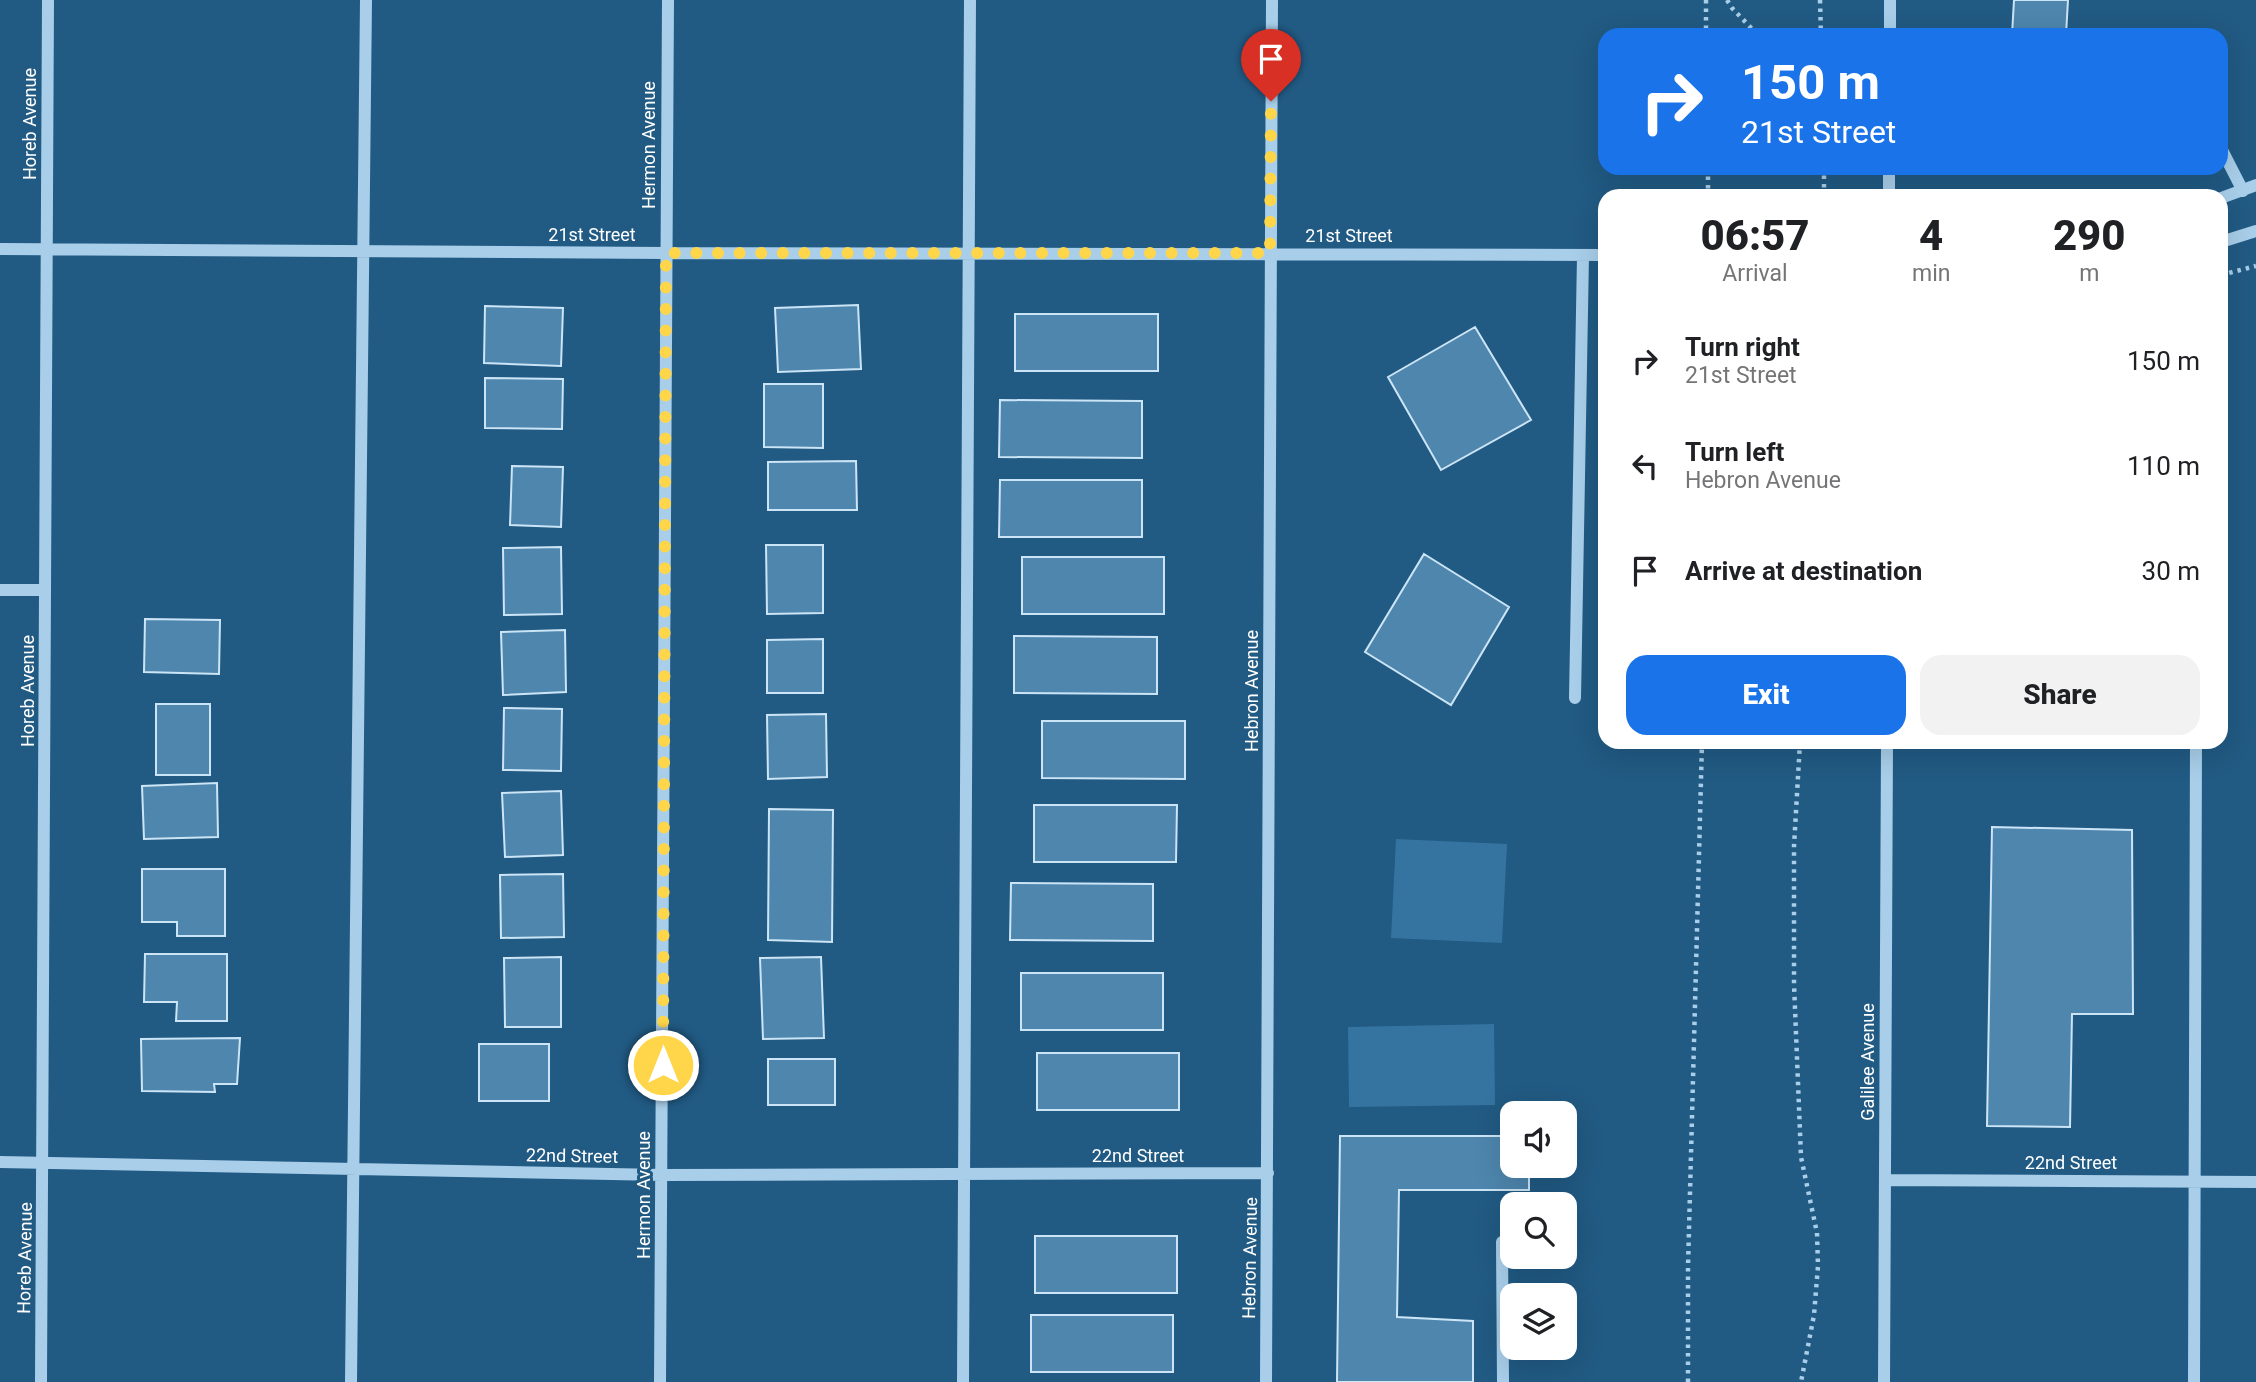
<!DOCTYPE html>
<html lang="en">
<head>
<meta charset="utf-8">
<style>
  body { margin:0; font-family:Roboto,sans-serif; background:#f2f2f2; color:#202124; height:100vh; display:flex; flex-direction:column; font-size:26px; white-space:nowrap }
  * { box-sizing:border-box; margin:0 }
  p { font-size:23px; color:#757577 }
  .icon { flex:none; width:38px; height:38px; fill:none; stroke:currentColor; stroke-width:2; stroke-linecap:round; stroke-linejoin:round }
  .map { position:relative; flex:1; overflow:hidden }
  .sheet { position:absolute; left:1598px; top:189px; width:630px; height:560px; display:flex; flex-direction:column; background:#fff; border-radius:21px; box-shadow:0 7px 28px #0002 }
  .sheet>* { flex:none }
  .top-card { position:absolute; left:1598px; top:28px; width:630px; height:147px; border-radius:21px; box-shadow:0 7px 28px #0002; background:#1a73e8; color:#fff; overflow:hidden }
  .fabs { position:absolute; left:1500px; top:1101px; display:grid; gap:14px }
  .fabs a { display:grid; place-items:center; width:77px; height:77px; border-radius:14px; background:#fff; box-shadow:0 7px 28px #0002; font-size:35px }
  .pin { position:absolute; display:grid; place-items:center; width:60px; height:60px; color:#fff; margin:-72px -30px; border-radius:50% 50% 50% 0; rotate:-45deg; box-shadow:0 0 7px #0007 }
  .pin .icon { rotate:45deg }
  .me { position:absolute; width:77px; margin:-38px; rotate:0deg; stroke-linejoin:round; filter:drop-shadow(0 0 5px #0008) }
  .turn { display:flex; align-items:center; gap:24px; height:147px; padding:0 28px; font-size:32px }
  .turn .icon { width:91px; height:91px; stroke-width:2.5 }
  .turn b { display:block; font-size:49px; line-height:60px }
  .eta { display:flex; justify-content:space-evenly; align-items:center; height:119px; text-align:center }
  .eta b { font-size:42px; font-weight:800; line-height:49px }
  .button { display:flex; gap:14px; margin-top:auto; padding:14px 28px }
  .button a { flex:1; height:80px; border-radius:21px; background:#1a73e8; color:#fff; font-size:28px; font-weight:800; line-height:80px; text-align:center }
  .button a+a { background:#f2f2f2; color:#202124 }
  ul { padding:0; list-style:none }
  li { display:flex; align-items:center; gap:21px; height:105px; padding:0 28px }
  li div { flex:1 }
  li b { display:block; font-size:26px }
  li em { font-style:normal }
  .map>svg:first-child { display:block }
  .green { fill:#3574a0 }
  .building { fill:#4e86ad; stroke:#cce5f6; stroke-width:2 }
  .lines { fill:none; stroke-linecap:round; stroke-linejoin:round }
  .path { stroke:#a8cee9; stroke-width:4.5; stroke-dasharray:3.5 5; stroke-linecap:butt }
  .minor { stroke:#a8cee9; stroke-width:12 }
  .route { stroke:#ffd54a; stroke-width:12; stroke-dasharray:0 21.6 }
  .labels { text-anchor:middle; stroke-width:6; stroke-linejoin:round; paint-order:stroke }
  .street-label { font-size:18px; fill:#fff; stroke:#215a83 }
</style>
</head>
<body>
<div class="map">
<svg width="2256" height="1382" viewBox="0 0 2256 1382">
  <rect width="100%" height="100%" fill="#215a83"/>
  <path class="green" d="M1396,839L1507,844L1502,943L1391,938Z
    M1494,1024L1495,1105L1349,1107L1348,1027Z"/>
  <path class="building" d="M2014,0H2068L2066,35H2012Z
    M858,305L861,369L778,372L775,308Z
    M485,306L563,308L561,366L484,363Z
    M1015,314H1158V371H1015Z
    M1475,327L1531,420L1441,470L1388,377Z
    M485,378L563,379L562,429L485,428Z
    M764,384H823V448L764,447Z
    M1000,400L1142,401V458L999,457Z
    M856,461L857,510H768V462Z
    M512,466L563,467L561,527L510,525Z
    M1000,480H1142V537H999Z
    M766,545H823V613L767,614Z
    M561,547L562,614L504,615L503,548Z
    M1424,554L1509,607L1451,705L1365,652Z
    M1022,557H1164V614H1022Z
    M145,619L220,620L219,674L144,672Z
    M565,630L566,692L503,695L501,632Z
    M1014,636L1157,637V694L1014,693Z
    M823,639V693H767V640Z
    M156,704H210V775H156Z
    M504,708L562,709L561,771L503,770Z
    M826,714L827,777L768,779L767,715Z
    M1042,721H1185V779L1042,778Z
    M217,783L218,837L144,839L142,786Z
    M561,791L563,855L505,857L502,793Z
    M1034,805H1177L1176,862H1034Z
    M769,809L833,810L832,942L768,940Z
    M1992,827L2132,830L2133,1014H2072L2070,1127L1987,1126Z
    M142,869H225V936H177V922H142Z
    M563,874L564,937L501,938L500,875Z
    M1011,883L1153,884V941L1010,940Z
    M145,954H227V1021H176L177,1002H144Z
    M561,957V1027H505L504,958Z
    M821,957L824,1038L763,1039L760,958Z
    M1021,973H1163V1030H1021Z
    M240,1038L237,1084H214L215,1092L142,1091L141,1039Z
    M479,1044H549V1101H479Z
    M1037,1053H1179V1110H1037Z
    M768,1059H835V1105H768Z
    M1340,1136H1512V1166H1529V1190H1399L1397,1317L1473,1321V1382H1337Z
    M1035,1236H1177V1293H1035Z
    M1031,1315H1173V1372H1031Z"/>
  <g class="lines">
    <path class="path" d="M1706,0V35
      M1727,0L1732,8L1758,35
      M1820,0L1821,35
      M1708,168V196
      M1824,196V168
      M2221,275L2256,266
      M1800,742L1794,846V984L1801,1157L1817,1233L1818,1266L1814,1315L1801,1382
      M1688,1382V1267L1702,742"/>
    <path class="minor" d="M1890,35V0
      M2221,148L2243,191
      M1889,196V168
      M2221,198L2256,185
      M2221,242L2256,231
      M0,249L666,253L1605,255
      M0,590H45
      M1575,698L1583,256
      M0,1162L662,1175L1268,1173
      M1885,1180L2256,1182
      M1502,1242L1503,1382
      M41,1382L48,0
      M351,1382L366,0
      M660,1382L668,0
      M963,1382L970,0
      M1266,1382L1272,0
      M1884,1382L1887,742
      M2194,1382L2196,742"/>
  </g>
  <g class="lines">
    <path class="route" d="M663,1065L666,253H1270L1271,101"/>
  </g>
  <g class="labels">
    <g class="street-label">
      <text transform="translate(30 124) rotate(-90)" y="6">Horeb Avenue</text>
      <text transform="translate(649 145) rotate(-90)" y="6">Hermon Avenue</text>
      <text x="592" y="241">21st Street</text>
      <text x="1349" y="242">21st Street</text>
      <text transform="translate(28 691) rotate(-90)" y="6">Horeb Avenue</text>
      <text transform="translate(1252 691) rotate(-90)" y="6">Hebron Avenue</text>
      <text transform="translate(1868 1062) rotate(-90)" y="6">Galilee Avenue</text>
      <text transform="translate(572 1156) rotate(1)" y="6">22nd Street</text>
      <text x="1138" y="1162">22nd Street</text>
      <text x="2071" y="1169">22nd Street</text>
      <text transform="translate(644 1195) rotate(-90)" y="6">Hermon Avenue</text>
      <text transform="translate(25 1258) rotate(-89)" y="6">Horeb Avenue</text>
      <text transform="translate(1250 1258) rotate(-89)" y="6">Hebron Avenue</text>
    </g>
  </g>
</svg>
<div class="fabs">
<a><svg class="icon" aria-label="sound" viewBox="0 0 24 24"><path d="M4 9h4l5-4v14l-5-4H4zM17 9q2 3 0 6"/></svg></a>
<a><svg class="icon" aria-label="search" viewBox="0 0 24 24"><circle cx="10" cy="10" r="6"/><path d="M15 15l6 6"/></svg></a>
<a><svg class="icon" aria-label="layers" viewBox="0 0 24 24"><path d="M12 4l9 5-9 5-9-5zM3 14l9 5 9-5"/></svg></a>
</div>
<div class="pin" style="left:1271px;top:101px;background:#d93025"><svg class="icon" aria-label="arrive" viewBox="0 0 24 24"><path d="M6 21V4h12l-3 4 3 4H6"/></svg></div>
<svg class="me" style="left:663px;top:1065px" viewBox="-20 -20 40 40"><circle r="17" fill="#ffd54a" stroke="#fff" stroke-width="3"/><path d="M0-11L8 9 0 5-8 9z" fill="#fff"/></svg>
<div class="top-card">
<div class="turn"><svg class="icon" aria-label="right" viewBox="0 0 24 24"><path d="M7 20v-9h11M14 6l5 5-5 5"/></svg><div><b>150 m</b>21st Street</div></div>
</div>
<section class="sheet">
<div class="eta">
<div><b>06:57</b><p>Arrival</p></div>
<div><b>4</b><p>min</p></div>
<div><b>290</b><p>m</p></div>
</div>
<ul>
<li><svg class="icon" aria-label="right" viewBox="0 0 24 24"><path d="M7 20v-9h11M14 6l5 5-5 5"/></svg><div><b>Turn right</b><p>21st Street</p></div><em>150 m</em></li>
<li><svg class="icon" aria-label="left" viewBox="0 0 24 24"><path d="M17 20v-9H6M10 6l-5 5 5 5"/></svg><div><b>Turn left</b><p>Hebron Avenue</p></div><em>110 m</em></li>
<li><svg class="icon" aria-label="arrive" viewBox="0 0 24 24"><path d="M6 21V4h12l-3 4 3 4H6"/></svg><div><b>Arrive at destination</b></div><em>30 m</em></li>
</ul>
<div class="button"><a>Exit</a><a>Share</a></div>
</section>
</div>
</body>
</html>
